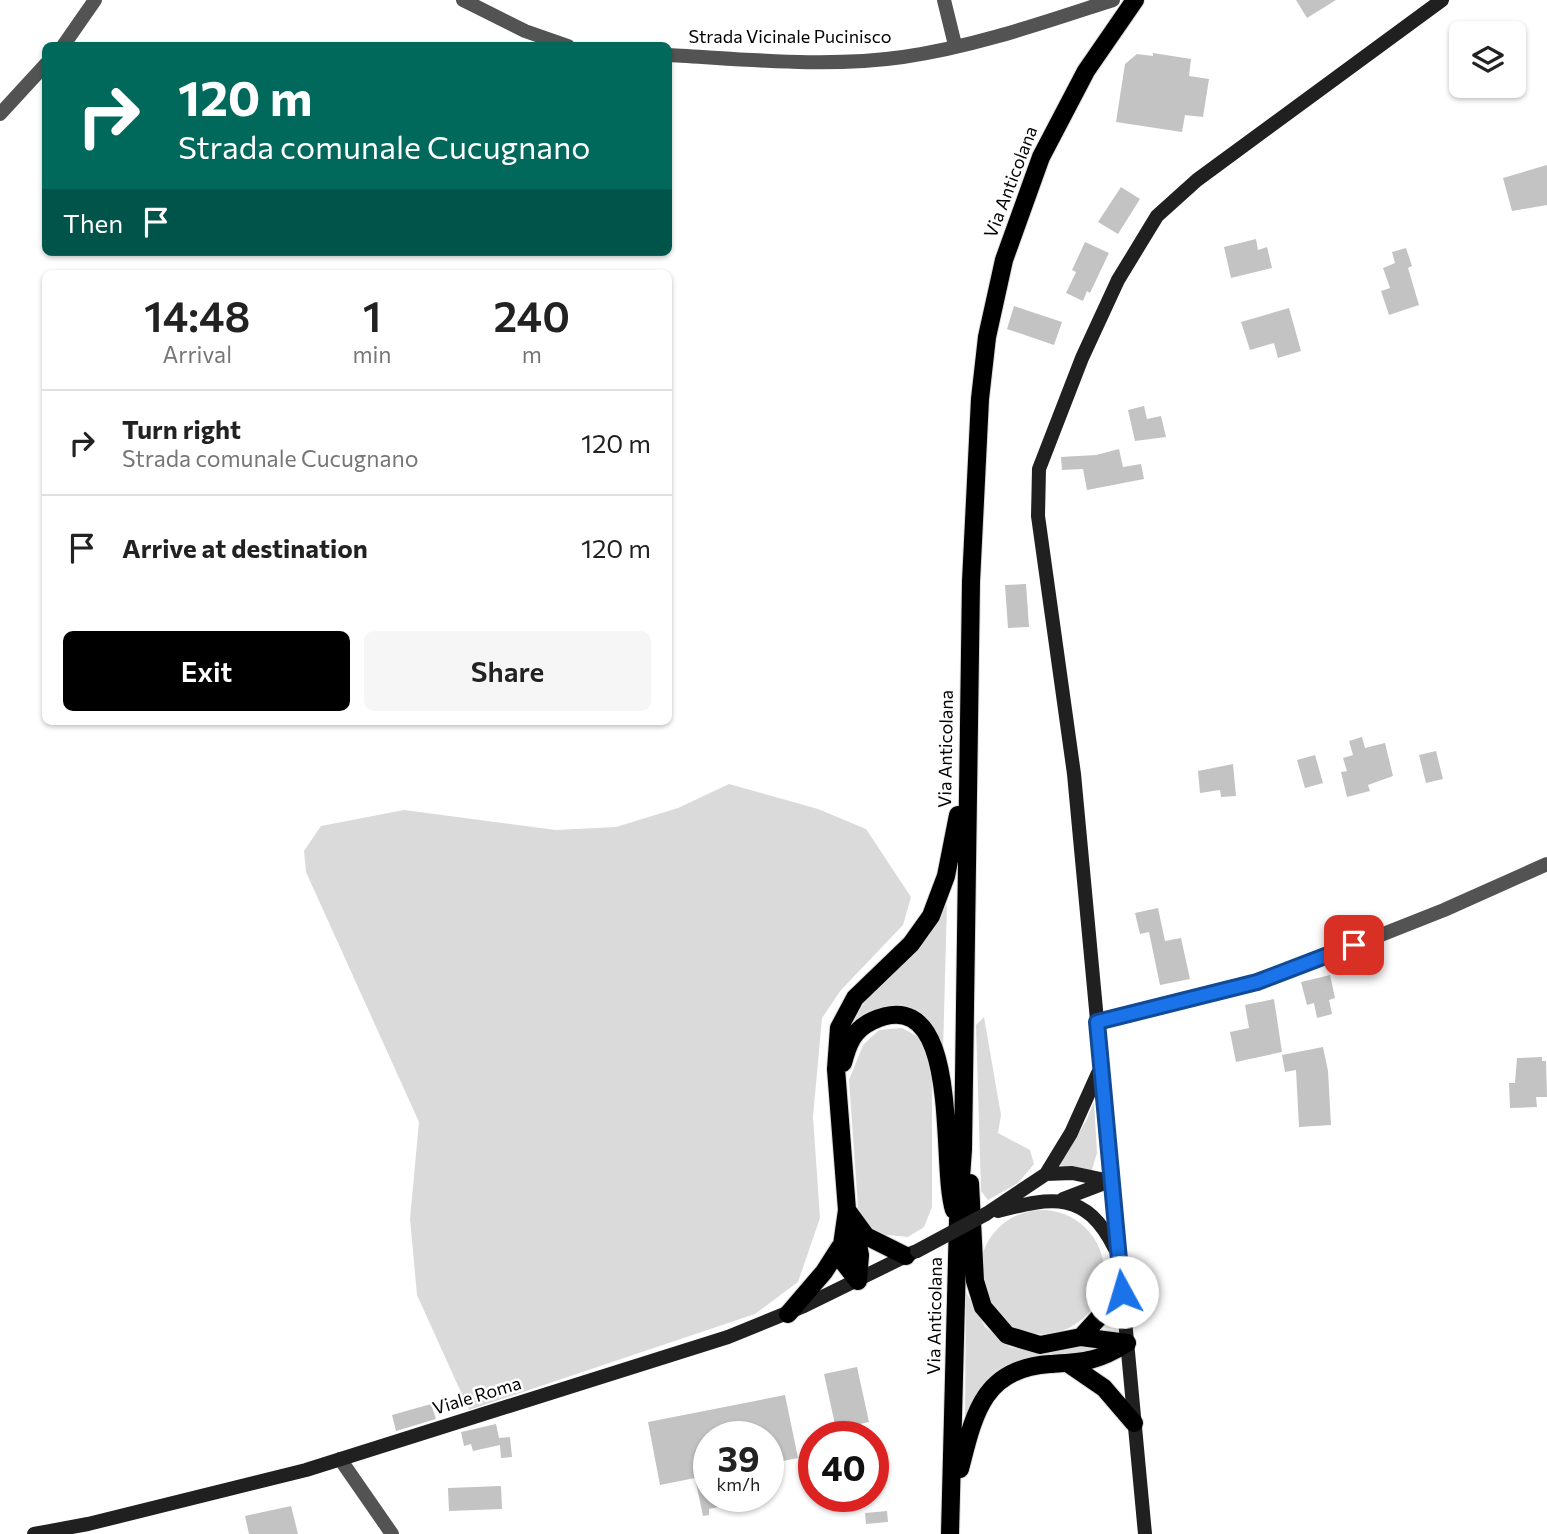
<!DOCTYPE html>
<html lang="en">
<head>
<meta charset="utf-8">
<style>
  body { margin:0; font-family:Commissioner,sans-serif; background:#f6f6f6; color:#222; height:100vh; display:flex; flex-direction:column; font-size:26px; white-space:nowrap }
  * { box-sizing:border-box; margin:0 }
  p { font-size:23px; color:#767676 }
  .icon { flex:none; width:38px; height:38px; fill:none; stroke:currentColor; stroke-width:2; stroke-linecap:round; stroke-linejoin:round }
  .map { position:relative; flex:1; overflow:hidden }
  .details { position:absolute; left:42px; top:270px; width:630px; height:455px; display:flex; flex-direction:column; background:#fff; border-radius:10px; box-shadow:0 2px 5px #0004 }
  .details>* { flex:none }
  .banner { position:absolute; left:42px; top:42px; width:630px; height:214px; border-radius:10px; box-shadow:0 2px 5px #0004; background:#00695c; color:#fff; overflow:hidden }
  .controls { position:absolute; left:1449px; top:21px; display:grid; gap:14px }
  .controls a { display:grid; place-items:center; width:77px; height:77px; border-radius:10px; background:#fff; box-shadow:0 2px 5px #0004; font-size:35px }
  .speed { position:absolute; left:693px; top:1421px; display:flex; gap:14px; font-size:35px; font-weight:700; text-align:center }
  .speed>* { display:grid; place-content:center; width:91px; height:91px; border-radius:50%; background:#fff; box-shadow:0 2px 5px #0004; line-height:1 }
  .speed small { font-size:18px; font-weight:400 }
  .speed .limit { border:10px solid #d22; background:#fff; color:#111 }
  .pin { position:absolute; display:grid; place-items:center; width:60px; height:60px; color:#fff; margin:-30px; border-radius:14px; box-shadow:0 4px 10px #0006 }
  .me { position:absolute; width:77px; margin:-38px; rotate:354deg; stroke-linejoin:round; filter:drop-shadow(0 0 5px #0008) }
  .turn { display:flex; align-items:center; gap:24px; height:147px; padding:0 21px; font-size:32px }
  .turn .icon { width:91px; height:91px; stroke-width:2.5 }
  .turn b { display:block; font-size:49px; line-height:60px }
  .then { display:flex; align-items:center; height:66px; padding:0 21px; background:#0003; gap:14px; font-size:26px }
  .eta { display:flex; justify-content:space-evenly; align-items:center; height:119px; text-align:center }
  .eta b { font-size:42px; font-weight:600; line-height:49px }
  .button { display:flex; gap:14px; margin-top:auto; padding:14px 21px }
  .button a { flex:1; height:80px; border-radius:10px; background:#000; color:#fff; font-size:28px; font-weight:600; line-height:80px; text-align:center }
  .button a+a { background:#f6f6f6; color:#222 }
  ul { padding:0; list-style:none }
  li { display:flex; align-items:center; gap:21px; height:105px; padding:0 21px; border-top:2px solid #e0e0e0 }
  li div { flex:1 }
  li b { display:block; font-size:26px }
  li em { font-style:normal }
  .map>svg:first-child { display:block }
  .green { fill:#dadada }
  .building { fill:#c3c3c3 }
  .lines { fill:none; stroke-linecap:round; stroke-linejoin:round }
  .primary-casing { stroke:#dbdbdb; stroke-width:20 }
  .street { stroke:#535353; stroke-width:14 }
  .secondary { stroke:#202020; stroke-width:14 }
  .primary { stroke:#000; stroke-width:18 }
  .secondary-bridge { stroke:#202020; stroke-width:14 }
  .route-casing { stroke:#114b97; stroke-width:18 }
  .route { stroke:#1a73e8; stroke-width:12 }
  .labels { text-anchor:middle; stroke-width:5; stroke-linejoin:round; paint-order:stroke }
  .street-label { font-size:18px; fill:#000; stroke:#fff }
</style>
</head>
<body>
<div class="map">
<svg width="1547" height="1534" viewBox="0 0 1547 1534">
  <rect width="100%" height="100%" fill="#fff"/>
  <path class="green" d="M729,784L818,809L866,829L911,897L903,925L841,990L822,1018L813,1117L820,1218L798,1282L755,1314L469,1410L417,1295L410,1219L419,1122L306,872L304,851L321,826L404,810L556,830L616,827L678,808Z
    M947,904L943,1052C928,999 889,997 851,1029C865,985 924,951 947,904Z
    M984,1017L1001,1115L998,1133L1030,1150L1034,1164L1018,1183L988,1200L981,1191L976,1025Z
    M902,1028L922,1039L932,1059V1207L924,1227L908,1237L877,1234L859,1221L849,1080L863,1045L879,1030Z
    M1094,1102L1097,1153L1091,1173L1059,1165L1086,1121Z
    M980 1272a62 62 0 1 1 124 0a62 62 0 1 1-124 0Z
    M966,1292L985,1327L1010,1347L1040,1352L1077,1344L1103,1349L1041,1359L971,1406L965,1419Z"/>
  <path class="building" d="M1296,0H1336L1307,18Z
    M1153,53L1191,59L1189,76L1209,79L1203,117L1185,115L1182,132L1116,122L1125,64L1137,54L1153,56Z
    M1547,165V205L1512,211L1503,178Z
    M1121,187L1140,199L1118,234L1098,222Z
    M1256,239L1258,250L1267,247L1272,268L1231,278L1224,247Z
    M1085,242L1109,253L1090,293L1087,291L1083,301L1066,293L1076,272L1072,270Z
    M1406,248L1412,266L1408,268L1419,305L1389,315L1381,291L1390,288L1383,268L1395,263L1392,252Z
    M1014,306L1062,322L1054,345L1007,329Z
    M1289,308L1301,351L1278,358L1274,343L1250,350L1241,322Z
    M1144,406L1147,419L1161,416L1166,437L1135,441L1128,410Z
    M1119,449L1123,467L1141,464L1144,479L1087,490L1083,469L1062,470L1061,457L1096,455Z
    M1026,584L1029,627L1008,628L1005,585Z
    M1362,737L1365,748L1385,743L1393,776L1368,785L1370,791L1347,797L1341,772L1347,771L1343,758L1353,755L1349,741Z
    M1436,751L1443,779L1426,783L1419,755Z
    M1315,755L1323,783L1305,788L1297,760Z
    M1233,764L1236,796L1221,797L1220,790L1200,793L1198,771Z
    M1158,908L1165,941L1181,938L1190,979L1160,985L1149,932L1140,934L1135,913Z
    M1330,975L1335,998L1329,1000L1332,1014L1317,1018L1314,1003L1307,1005L1301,982Z
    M1274,999L1282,1052L1236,1062L1230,1032L1249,1028L1245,1005Z
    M1323,1047L1328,1071L1331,1125L1299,1127L1296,1070L1285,1072L1282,1055Z
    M1542,1057V1061H1546L1547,1097H1536L1537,1107L1510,1108L1509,1083H1515L1517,1058Z
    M857,1367L869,1422L836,1429L824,1374Z
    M785,1395L798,1458L768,1464V1437H709V1496H741L742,1502L709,1509V1515L703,1516L695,1478L660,1485L648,1422Z
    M431,1404L436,1419L396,1431L392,1415Z
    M496,1424L499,1438L510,1437L512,1457L501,1458L500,1445L473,1451L471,1444L464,1446L461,1432Z
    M501,1486L502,1509L449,1511L448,1488Z
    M291,1506L298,1534H249L245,1516Z
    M887,1511L888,1522L866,1524L865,1513Z"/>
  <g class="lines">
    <defs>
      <path id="primary" d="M843,1063C848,1044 853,1030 872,1021C964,979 939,1164 954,1210
        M970,1183L975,1281L983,1307L1007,1335L1040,1345L1081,1337L1122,1292
        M847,1210L866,1236L906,1256
        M854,1225L860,1255L858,1281
        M858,1281L844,1263L841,1252L847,1210L836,1069L839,1028L855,998L911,944L931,916L946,876L958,815
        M788,1314L824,1272L840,1247
        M1081,1337L1127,1343
        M1069,1364L1104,1388L1134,1423
        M960,1469C974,1414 983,1368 1050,1364C1084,1362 1097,1362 1127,1343
        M950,1534L958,1221L963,1149L971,582L980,399L987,337L1004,260L1041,157L1086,71L1135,0"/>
    </defs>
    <use href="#primary" class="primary-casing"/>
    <path class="street" d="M463,0L525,31L568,46
      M944,0L955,45
      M63,46L95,0
      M668,55C745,59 826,68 903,57C974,47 1045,22 1113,0
      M0,114L46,64
      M1097,1022L1272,978L1444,910L1547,864
      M340,1459L392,1534"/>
    <path class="secondary" d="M1046,1174L1072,1173L1110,1181
      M1063,1199L1110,1181
      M998,1211C1052,1197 1086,1190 1115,1249
      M986,1214L1046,1174L1071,1133L1098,1073
      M34,1534L88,1524L306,1470L728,1337L804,1306L914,1252
      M1145,1534L1074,774L1038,516L1039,469L1082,358L1118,280L1157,216L1197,180L1442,0"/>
    <use href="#primary" class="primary"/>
    <path class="secondary-bridge" d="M917,1251L986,1214"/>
  </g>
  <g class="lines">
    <defs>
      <path id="route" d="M1122,1292L1097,1022L1257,982L1354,945"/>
    </defs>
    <use href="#route" class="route-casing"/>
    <use href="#route" class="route"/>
  </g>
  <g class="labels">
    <g class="street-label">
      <text x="790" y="43">Strada Vicinale Pucinisco</text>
      <text transform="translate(1011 182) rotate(-69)" y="6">Via Anticolana</text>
      <text transform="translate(946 749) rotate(-89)" y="6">Via Anticolana</text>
      <text transform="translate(935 1316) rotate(-89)" y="6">Via Anticolana</text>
      <text transform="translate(477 1396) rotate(-17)" y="6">Viale Roma</text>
    </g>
  </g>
</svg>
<div class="controls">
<a><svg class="icon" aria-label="layers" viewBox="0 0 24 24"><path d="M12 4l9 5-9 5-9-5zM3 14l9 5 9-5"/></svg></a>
</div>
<div class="speed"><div>39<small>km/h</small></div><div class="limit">40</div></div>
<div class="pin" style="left:1354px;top:945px;background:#d93025"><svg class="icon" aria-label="arrive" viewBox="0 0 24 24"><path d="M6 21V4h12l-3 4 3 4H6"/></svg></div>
<svg class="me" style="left:1122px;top:1292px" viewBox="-20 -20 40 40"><circle r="19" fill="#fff"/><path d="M0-13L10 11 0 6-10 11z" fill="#1a73e8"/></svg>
<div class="banner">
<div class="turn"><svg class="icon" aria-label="right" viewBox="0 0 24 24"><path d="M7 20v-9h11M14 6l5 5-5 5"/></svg><div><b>120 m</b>Strada comunale Cucugnano</div></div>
<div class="then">Then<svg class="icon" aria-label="arrive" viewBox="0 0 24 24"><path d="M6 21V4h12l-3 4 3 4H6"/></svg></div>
</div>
<section class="details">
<div class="eta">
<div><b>14:48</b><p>Arrival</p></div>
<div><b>1</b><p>min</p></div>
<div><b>240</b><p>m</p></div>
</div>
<ul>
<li><svg class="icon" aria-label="right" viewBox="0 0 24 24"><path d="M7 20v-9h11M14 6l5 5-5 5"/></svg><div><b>Turn right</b><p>Strada comunale Cucugnano</p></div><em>120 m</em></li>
<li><svg class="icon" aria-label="arrive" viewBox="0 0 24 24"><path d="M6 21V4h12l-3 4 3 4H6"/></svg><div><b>Arrive at destination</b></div><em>120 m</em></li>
</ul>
<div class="button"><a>Exit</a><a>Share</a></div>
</section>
</div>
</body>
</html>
